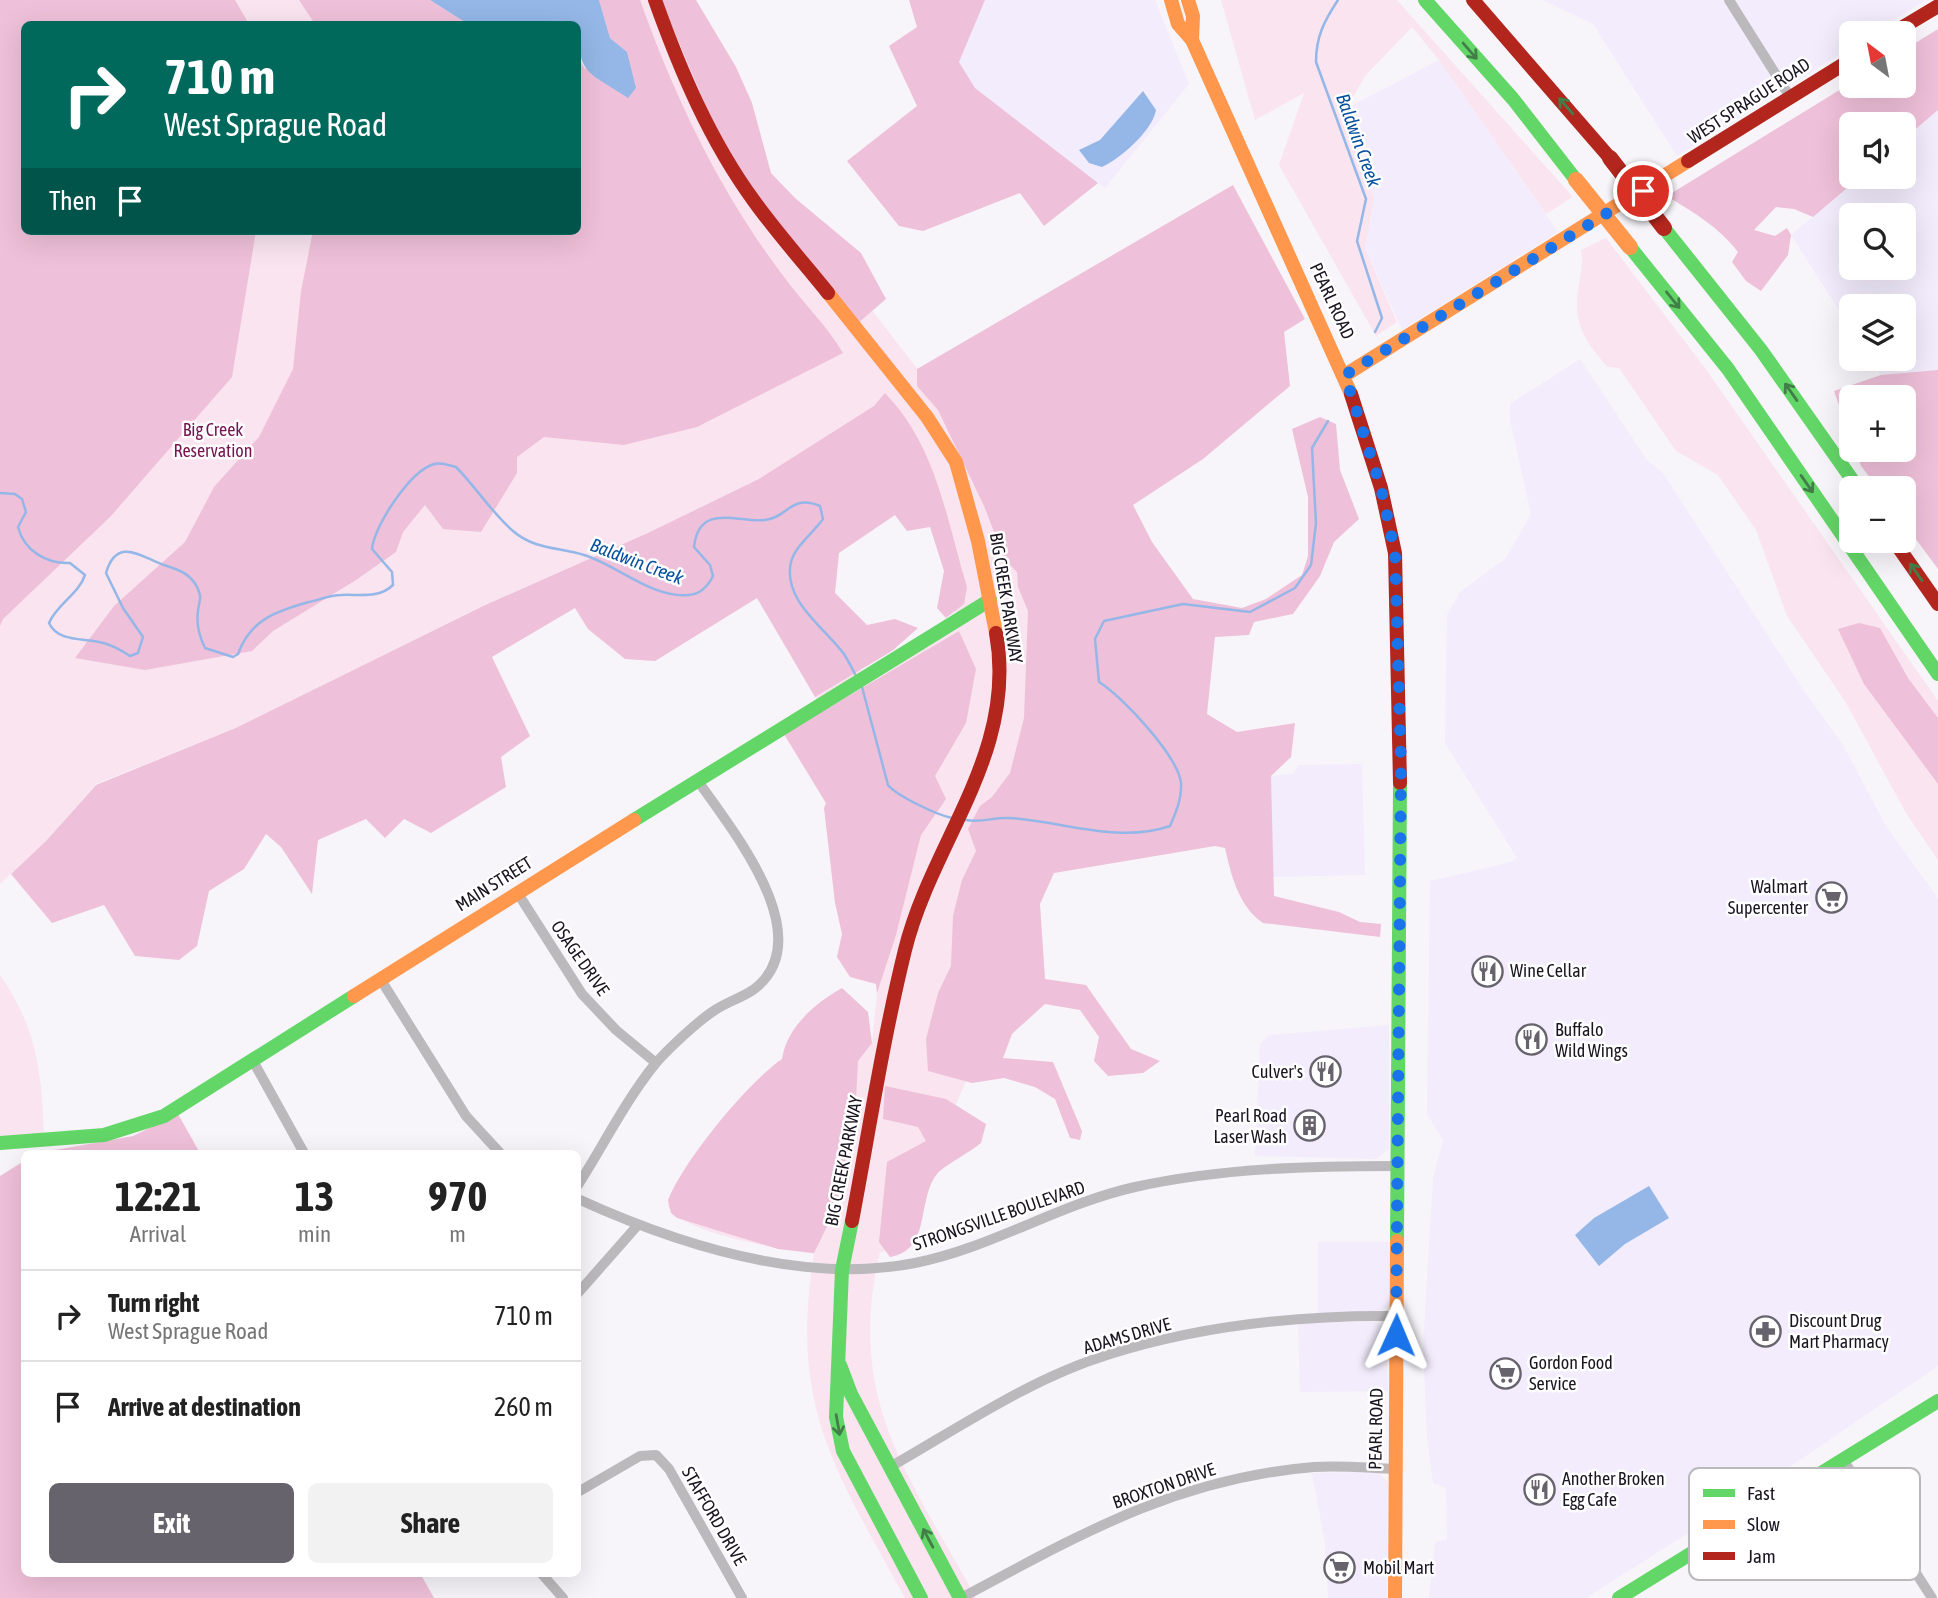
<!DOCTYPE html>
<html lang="en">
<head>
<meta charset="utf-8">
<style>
  body { margin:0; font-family:"Asap Condensed",sans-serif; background:#f2f2f2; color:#222; height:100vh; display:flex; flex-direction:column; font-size:26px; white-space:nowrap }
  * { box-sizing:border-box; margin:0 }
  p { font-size:23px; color:#767676 }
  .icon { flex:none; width:38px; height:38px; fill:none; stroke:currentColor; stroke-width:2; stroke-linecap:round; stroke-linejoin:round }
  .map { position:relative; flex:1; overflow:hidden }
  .sheet { position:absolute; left:21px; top:1150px; width:560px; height:427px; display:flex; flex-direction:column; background:#fff; border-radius:10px; box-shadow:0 7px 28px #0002 }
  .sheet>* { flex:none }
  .guide { position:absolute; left:21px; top:21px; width:560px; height:214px; border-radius:10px; box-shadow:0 7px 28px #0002; background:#00695c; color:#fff; overflow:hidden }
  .needle { width:46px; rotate:328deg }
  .controls { position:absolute; left:1839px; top:21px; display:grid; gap:14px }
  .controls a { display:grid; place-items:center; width:77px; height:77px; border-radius:10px; background:#fff; box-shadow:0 7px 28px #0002; font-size:35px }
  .pin { position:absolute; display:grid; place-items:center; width:60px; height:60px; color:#fff; margin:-30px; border:4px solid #fff; border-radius:50%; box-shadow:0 2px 7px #0007 }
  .me { position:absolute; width:77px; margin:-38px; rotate:1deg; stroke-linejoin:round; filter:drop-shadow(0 0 5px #0008) }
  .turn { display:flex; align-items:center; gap:24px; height:147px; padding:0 28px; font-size:32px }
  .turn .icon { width:91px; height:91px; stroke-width:2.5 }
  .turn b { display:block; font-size:49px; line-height:60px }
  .then { display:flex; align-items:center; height:66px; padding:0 28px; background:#0003; gap:14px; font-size:26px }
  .eta { display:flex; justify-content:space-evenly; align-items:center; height:119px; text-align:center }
  .eta b { font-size:42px; font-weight:700; line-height:49px }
  .primary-button { display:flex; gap:14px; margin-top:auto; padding:14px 28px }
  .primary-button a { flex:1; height:80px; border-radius:10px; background:#67636d; color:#fff; font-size:28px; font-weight:700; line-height:80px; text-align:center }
  .primary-button a+a { background:#f2f2f2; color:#222 }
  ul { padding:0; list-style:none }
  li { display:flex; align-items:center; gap:21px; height:91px; padding:0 28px; border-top:2px solid #e0e0e0 }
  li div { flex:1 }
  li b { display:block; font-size:26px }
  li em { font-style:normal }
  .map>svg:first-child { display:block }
  .built { fill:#f2ecfc; fill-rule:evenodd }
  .green { fill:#f9e4f0; fill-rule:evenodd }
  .forest { fill:#efc0d9 }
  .water { fill:#94b7e7 }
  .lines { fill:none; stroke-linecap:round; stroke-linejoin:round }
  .stream { stroke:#94b7e7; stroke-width:2.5 }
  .street { stroke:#bcb9bd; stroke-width:10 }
  .fast { stroke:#63d668; stroke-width:14 }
  .slow { stroke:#ff974d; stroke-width:14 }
  .jam { stroke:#b3261e; stroke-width:14 }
  .slow-bridge { stroke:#ff974d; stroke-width:16 }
  .jam-bridge { stroke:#b3261e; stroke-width:16 }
  .oneway { stroke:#427f48 }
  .route { stroke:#1a73e8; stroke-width:12; stroke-dasharray:0 21.6 }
  .labels { text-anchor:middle; stroke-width:5; stroke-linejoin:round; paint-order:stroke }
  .street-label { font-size:18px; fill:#1a1521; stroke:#fff }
  .park-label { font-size:18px; fill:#75134e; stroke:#fff }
  .poi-label { font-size:18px; fill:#1a1521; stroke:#fff; text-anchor:start }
  .water-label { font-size:19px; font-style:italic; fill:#06509e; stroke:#fff }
  .key { fill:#fff; stroke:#bab9bc; stroke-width:2 }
  .key-label { font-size:19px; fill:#1a1521 }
</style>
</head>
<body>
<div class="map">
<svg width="1938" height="1598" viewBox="0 0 1938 1598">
  <rect width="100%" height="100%" fill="#f7f5fa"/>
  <path class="built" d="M985,0H1155L1189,84L1105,188L975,88L959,62Z
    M1543,0H1926L1873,33H1852L1851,47L1677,156L1593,24Z
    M1439,60L1558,232L1402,330L1365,247L1374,199L1347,108Z
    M1938,110V370L1881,375L1871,359H1904V306H1852L1851,329L1791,235L1860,177H1904V139ZM1852,215H1904V268H1852Z
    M1580,359L1647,460L1663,473L1804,691L1843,745L1886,826L1938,898V1366L1757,1489L1586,1598H1429L1435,1542L1447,1539L1446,1488L1433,1483L1427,1437L1423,1346L1433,1179L1443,1140L1427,1114L1430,881L1512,862L1517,858L1445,743L1447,615L1460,592L1506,558L1531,514L1510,420V404Z
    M1362,764L1365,875L1272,877L1271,776L1293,774L1298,765Z
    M1389,1025V1149L1376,1159L1255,1156L1260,1044L1269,1035Z
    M1318,1242H1389V1306L1377,1313L1318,1314Z
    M1298,1322H1375L1387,1329L1388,1391L1300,1392Z
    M1368,1472L1379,1473L1388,1482L1387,1598H1328L1325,1542L1312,1473Z"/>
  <path class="green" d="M0,0H690L771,173L803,221L922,375L1205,845L1201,848L1044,874L1038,918L948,1122L910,1247L880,1252C845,1400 909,1475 976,1598H905C835,1470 789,1406 814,1254C785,1250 679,1233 668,1206C669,1176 759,1071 787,1056C802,1048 852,1046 872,1043L877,993L875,956L832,813L781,730L820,705L757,598L655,661L624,608L556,574L482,606L238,727L96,784L46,841L0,884ZM24,24H578V231H24ZM927,490L953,608L960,618L865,677L803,570Z
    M1221,0H1397L1573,197L1546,214L1439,60L1412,27L1365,76L1347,108L1374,199L1365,248L1397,322L1376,336L1279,165L1304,93L1255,120Z
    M1606,238L1705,368L1938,701V860L1906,813L1845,701L1787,616L1756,530L1718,475L1676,451L1619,368L1608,367C1592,350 1576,329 1577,304C1577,285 1584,270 1581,250Z
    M0,975C37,1028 42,1073 44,1137L0,1139Z"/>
  <path class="forest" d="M0,0H235L249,24H24V231H256L232,377L110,517L3,619L0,626Z
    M299,0H430L468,24H315Z
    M599,0H640C675,98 719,190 781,273C801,301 826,324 843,353L697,427L624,445L544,437L517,457V473L481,532L443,529L425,505L403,532L396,552L356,580L273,631L252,651L145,670L75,658L114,606L185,542L214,487L259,437L293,369L301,291L313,231H578V58L585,69L627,52L610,38Z
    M661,0H696L736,67L752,103L771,173L795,198L861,253L886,299L858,323L749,185L716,130Z
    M909,0H985L959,62L975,88L1098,183L1044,226L1020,193L923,231L899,226L847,161L917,106L889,46L917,27Z
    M1938,29V110L1904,139V124H1852V177H1860L1813,217L1794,209L1776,207L1754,230L1775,236L1787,228L1791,235L1788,255L1761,291L1746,281L1732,262L1738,252C1718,226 1694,213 1667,196L1851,83L1852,86H1904V50Z
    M1233,185L1305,319L1284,332L1290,386L1203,459L1133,505L1152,542L1193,599L1242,608L1266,599L1302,575L1308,556V497L1292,429L1320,417L1336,424L1340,470L1359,519L1334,542L1320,576L1293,614L1254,622L1249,635L1215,637L1207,714L1237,732L1295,723L1291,757L1271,776L1274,896L1339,912L1360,922L1381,924L1380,937L1263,923C1239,907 1231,875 1225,848L1215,846L1054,873L1040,904L1045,979L1086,985L1131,1049L1160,1061L1143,1073L1108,1076L1094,1061L1099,1037L1080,1010L1045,1004L1012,1034L1003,1058L1053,1062L1082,1131L1080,1140L1070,1138L1055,1099L1035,1087L1004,1078L972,1083L928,1071L926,1039L938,993L951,966L953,916L962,880L976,851L968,829L980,806L992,797L1010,773L1024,718L1028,611L1018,587L1017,572L1005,560L984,506L938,410L917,386V369Z
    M1938,370V569L1904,523V488H1878L1861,466L1855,450H1904V397H1852L1851,440L1834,391L1881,375Z
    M885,393C937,447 946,518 967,587L964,604L946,618L937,608L944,571L930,527L907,531L895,515L839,553L835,593L867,625L895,619L918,628L892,651L815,697L757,598L655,661L625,659L588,629L575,608L492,657L530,736L501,757L506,787L431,833L404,819L385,838L366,819L318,840L312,894L281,847L266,834L244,869L209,891L197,946L179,960L135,956L104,905L52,923L11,874L46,841L96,785L238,727L483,606L648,533L759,479L874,406Z
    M1859,623L1880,628L1908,678L1938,718V784L1864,684L1838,629Z
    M959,631L976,669L966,723L935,776L946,799L921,835L896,935L877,993L876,984L850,977L837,957L842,934L835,903L824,808L826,803L784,734Z
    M842,988L868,1012L872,1043L858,1061L854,1140L835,1210L814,1253L778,1249L677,1218L671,1213L668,1200C684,1160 747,1083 782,1059C787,1027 815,1003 842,988Z
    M885,1086L946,1099L986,1124L981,1143C972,1151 942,1167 937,1174C916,1201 932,1250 890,1257L879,1242L887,1162L926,1141L918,1127L883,1119Z
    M178,1114L200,1153H38L133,1136Z
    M24,1161V1573H420L434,1598H0V1176Z"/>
  <path class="water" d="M430,0H599L610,38L627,52L636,88L628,98C588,71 578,76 578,24H468Z
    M1143,91L1156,110C1153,130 1120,159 1102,167L1089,163L1079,150L1100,140Z
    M1649,1186L1669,1218L1625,1244L1599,1266L1575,1235L1594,1218Z"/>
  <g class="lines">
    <path class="stream" d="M1338,0C1324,21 1316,37 1316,62L1366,199L1357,241L1382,318L1375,332
      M0,493L15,494L22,499L26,512L18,527C24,551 47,564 70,563L85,575C79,594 57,604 49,623C58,642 82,638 99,642C110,644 121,650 130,656L138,653L143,637L123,608L106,573C117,535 143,558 164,565C180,570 195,575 200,595C201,600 198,606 198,611C196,625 199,636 205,648L233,657L238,654C250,620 276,611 309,602C319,600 330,595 341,595C359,594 379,599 393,585L392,572L372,549C374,526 410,471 434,464C441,462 448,465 456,467C476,487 491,512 513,531C535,550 559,547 584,555C617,565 653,599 689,595C701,594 708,586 713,576L710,565L694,547C699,502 738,523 765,520C789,517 790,494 820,506L823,519C814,532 795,546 791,562C782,600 825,628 844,654C849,662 853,670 857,678
      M862,687L888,785C897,796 937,815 952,818
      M966,820C982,823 994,817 1009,818C1062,821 1118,844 1170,826C1176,812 1182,799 1181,783C1178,756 1122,696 1099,682L1095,639L1104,621L1183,604L1250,612L1295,588L1311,565L1316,523L1312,448L1328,421"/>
    <path class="street" d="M1729,0L1790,97
      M517,892L582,994L616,1030L656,1063
      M381,980L466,1116L500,1153
      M253,1061L304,1153
      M578,1185C603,1146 626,1100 655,1064C669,1048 698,1021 715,1010C727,1002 741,998 753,990C822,939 732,830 698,781
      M578,1199C679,1245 803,1285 915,1263C991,1248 1059,1204 1135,1187C1221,1168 1310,1166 1398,1166
      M578,1293L637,1226
      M1844,1461L1932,1598
      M890,1467C960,1427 1030,1379 1107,1355C1201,1325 1299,1315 1397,1316
      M578,1492L640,1456L656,1455L669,1469L742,1598
      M541,1573L563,1598
      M961,1598C1079,1535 1177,1478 1314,1467C1341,1465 1368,1468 1395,1469"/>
    <path class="fast" d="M1425,0L1513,99L1576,180
      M1664,228L1761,350L1858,488
      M1630,247L1728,369L1938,674
      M634,820L990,600
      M0,1143L104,1135L164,1116L354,996
      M852,1221L842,1270L836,1417L843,1451L921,1598
      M1397,1241L1400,783
      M840,1365L851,1394L960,1598
      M1619,1598L1938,1401"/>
    <path class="slow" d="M1171,0L1178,24L1192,40L1351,394
      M1188,0L1193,16L1192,40
      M828,293L927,417L956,462L978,541L996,633
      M1345,375L1688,161
      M354,996L634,820
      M1395,1598L1397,1241"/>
    <path class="jam" d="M655,0C680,70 710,141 754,201C777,233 803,262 828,293
      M1473,0L1610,158
      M1893,33L1938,6
      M1688,161L1852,59
      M1351,394L1381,488L1395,553L1400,783
      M1894,541L1938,604
      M852,1221C869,1131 883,1039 905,950C932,841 1018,753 996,633"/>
    <path class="slow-bridge" d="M1576,180L1630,247"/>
    <path class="jam-bridge" d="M1610,158L1664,228"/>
  </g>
  <defs><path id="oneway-shaft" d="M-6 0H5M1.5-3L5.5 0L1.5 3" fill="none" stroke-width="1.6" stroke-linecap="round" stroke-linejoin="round" transform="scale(1.75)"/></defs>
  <g class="oneway">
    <use href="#oneway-shaft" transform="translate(1470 51) rotate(49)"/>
    <use href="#oneway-shaft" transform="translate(1566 106) rotate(-131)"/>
    <use href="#oneway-shaft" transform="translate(1673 300) rotate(51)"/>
    <use href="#oneway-shaft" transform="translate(1791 392) rotate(-125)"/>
    <use href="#oneway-shaft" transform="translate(1807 484) rotate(55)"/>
    <use href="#oneway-shaft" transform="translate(1916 572) rotate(-125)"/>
    <use href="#oneway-shaft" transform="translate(838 1425) rotate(80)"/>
    <use href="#oneway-shaft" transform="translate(928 1538) rotate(-118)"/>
  </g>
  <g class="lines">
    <path class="route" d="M1396,1335L1401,765L1395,553L1381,488L1345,375L1643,191"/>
  </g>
  <defs>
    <symbol id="supermarket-ring" viewBox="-11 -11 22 22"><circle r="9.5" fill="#fff" stroke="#67636d" stroke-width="1.5"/><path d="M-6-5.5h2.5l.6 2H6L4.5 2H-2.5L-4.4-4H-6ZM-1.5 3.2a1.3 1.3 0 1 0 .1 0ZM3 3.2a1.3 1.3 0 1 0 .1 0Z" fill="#67636d"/></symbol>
    <symbol id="restaurant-ring" viewBox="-11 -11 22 22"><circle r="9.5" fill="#fff" stroke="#67636d" stroke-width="1.5"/><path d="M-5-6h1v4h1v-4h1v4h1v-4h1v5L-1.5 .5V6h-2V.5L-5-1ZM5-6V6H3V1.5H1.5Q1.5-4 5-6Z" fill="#67636d"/></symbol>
    <symbol id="building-ring" viewBox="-11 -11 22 22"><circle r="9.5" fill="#fff" stroke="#67636d" stroke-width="1.5"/><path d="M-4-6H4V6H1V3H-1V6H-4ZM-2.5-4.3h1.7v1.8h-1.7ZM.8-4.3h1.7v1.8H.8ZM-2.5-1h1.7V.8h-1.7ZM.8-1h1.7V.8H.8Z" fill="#67636d"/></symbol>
    <symbol id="pharmacy-ring" viewBox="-11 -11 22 22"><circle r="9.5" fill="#fff" stroke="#67636d" stroke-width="1.5"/><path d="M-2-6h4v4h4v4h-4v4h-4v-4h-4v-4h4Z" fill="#67636d"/></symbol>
  </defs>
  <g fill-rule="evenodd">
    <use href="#supermarket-ring" x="1814" y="880" width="35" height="35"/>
    <use href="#restaurant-ring" x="1470" y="954" width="35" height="35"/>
    <use href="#restaurant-ring" x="1514" y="1022" width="35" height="35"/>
    <use href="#restaurant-ring" x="1308" y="1054" width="35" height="35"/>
    <use href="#building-ring" x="1292" y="1108" width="35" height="35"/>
    <use href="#pharmacy-ring" x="1748" y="1314" width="35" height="35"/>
    <use href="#supermarket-ring" x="1488" y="1356" width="35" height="35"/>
    <use href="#restaurant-ring" x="1522" y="1472" width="35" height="35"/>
    <use href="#supermarket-ring" x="1322" y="1550" width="35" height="35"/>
  </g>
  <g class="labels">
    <g class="street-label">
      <text transform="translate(1749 101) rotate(-33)" y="6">WEST SPRAGUE ROAD</text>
      <text transform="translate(1332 301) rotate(65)" y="6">PEARL ROAD</text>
      <text transform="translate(1006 598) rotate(81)" y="6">BIG CREEK PARKWAY</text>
      <text transform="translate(494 884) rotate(-32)" y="6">MAIN STREET</text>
      <text transform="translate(580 958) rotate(55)" y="6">OSAGE DRIVE</text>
      <text transform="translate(844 1161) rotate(-79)" y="6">BIG CREEK PARKWAY</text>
      <text transform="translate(999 1216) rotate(-19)" y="6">STRONGSVILLE BOULEVARD</text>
      <text transform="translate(1127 1336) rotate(-16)" y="6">ADAMS DRIVE</text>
      <text transform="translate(1376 1429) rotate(-89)" y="6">PEARL ROAD</text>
      <text transform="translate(1164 1486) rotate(-19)" y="6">BROXTON DRIVE</text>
      <text transform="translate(714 1516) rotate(60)" y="6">STAFFORD DRIVE</text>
    </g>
    <g class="park-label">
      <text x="213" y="436">Big Creek<tspan x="213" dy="21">Reservation</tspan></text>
    </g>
    <g class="poi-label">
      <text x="1808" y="893" text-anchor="end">Walmart<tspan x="1808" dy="21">Supercenter</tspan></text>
      <text x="1510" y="977">Wine Cellar</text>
      <text x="1555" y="1036">Buffalo<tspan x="1555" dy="21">Wild Wings</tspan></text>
      <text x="1303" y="1078" text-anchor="end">Culver's</text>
      <text x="1287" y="1122" text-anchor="end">Pearl Road<tspan x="1287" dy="21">Laser Wash</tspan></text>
      <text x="1789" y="1327">Discount Drug<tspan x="1789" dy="21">Mart Pharmacy</tspan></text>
      <text x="1529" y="1369">Gordon Food<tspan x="1529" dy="21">Service</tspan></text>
      <text x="1562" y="1485">Another Broken<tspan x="1562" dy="21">Egg Cafe</tspan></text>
      <text x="1363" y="1574">Mobil Mart</text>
    </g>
    <g class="water-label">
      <text transform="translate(1359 140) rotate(70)" y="7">Baldwin Creek</text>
      <text transform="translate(637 561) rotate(21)" y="7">Baldwin Creek</text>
    </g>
  </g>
  <rect x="1689" y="1468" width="231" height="112" rx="10" class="key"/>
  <rect x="1703" y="1489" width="32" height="8" fill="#63d668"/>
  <rect x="1703" y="1520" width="32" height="9" fill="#ff974d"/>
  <rect x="1703" y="1552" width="32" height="8" fill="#b3261e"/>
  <g class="key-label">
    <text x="1747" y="1500">Fast</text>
    <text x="1747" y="1531">Slow</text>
    <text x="1747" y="1563">Jam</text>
  </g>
</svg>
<div class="controls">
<a><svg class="needle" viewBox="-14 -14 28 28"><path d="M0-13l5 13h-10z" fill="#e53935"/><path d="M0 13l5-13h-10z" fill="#767676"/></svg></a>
<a><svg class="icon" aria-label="sound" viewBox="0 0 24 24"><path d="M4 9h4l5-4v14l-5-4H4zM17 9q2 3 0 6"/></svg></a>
<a><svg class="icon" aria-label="search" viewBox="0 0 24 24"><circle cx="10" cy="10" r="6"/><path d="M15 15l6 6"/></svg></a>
<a><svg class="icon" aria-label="layers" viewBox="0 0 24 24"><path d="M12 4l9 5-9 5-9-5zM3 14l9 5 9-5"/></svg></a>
<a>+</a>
<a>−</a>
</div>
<div class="pin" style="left:1643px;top:191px;background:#d93025"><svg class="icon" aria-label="arrive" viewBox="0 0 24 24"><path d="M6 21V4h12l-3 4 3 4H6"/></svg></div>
<svg class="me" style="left:1396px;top:1335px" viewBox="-20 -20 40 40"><path d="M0-17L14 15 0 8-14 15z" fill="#1a73e8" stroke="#fff" stroke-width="4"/></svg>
<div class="guide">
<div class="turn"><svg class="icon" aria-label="right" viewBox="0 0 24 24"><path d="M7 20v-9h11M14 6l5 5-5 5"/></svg><div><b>710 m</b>West Sprague Road</div></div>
<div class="then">Then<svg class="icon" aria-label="arrive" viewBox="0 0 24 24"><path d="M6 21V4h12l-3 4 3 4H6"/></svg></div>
</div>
<section class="sheet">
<div class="eta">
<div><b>12:21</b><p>Arrival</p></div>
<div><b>13</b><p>min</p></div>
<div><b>970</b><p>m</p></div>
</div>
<ul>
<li><svg class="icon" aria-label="right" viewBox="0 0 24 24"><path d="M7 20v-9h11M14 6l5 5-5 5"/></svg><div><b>Turn right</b><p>West Sprague Road</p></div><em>710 m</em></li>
<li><svg class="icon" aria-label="arrive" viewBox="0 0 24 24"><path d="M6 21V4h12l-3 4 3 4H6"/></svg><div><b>Arrive at destination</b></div><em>260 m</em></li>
</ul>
<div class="primary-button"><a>Exit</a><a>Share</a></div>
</section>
</div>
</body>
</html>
